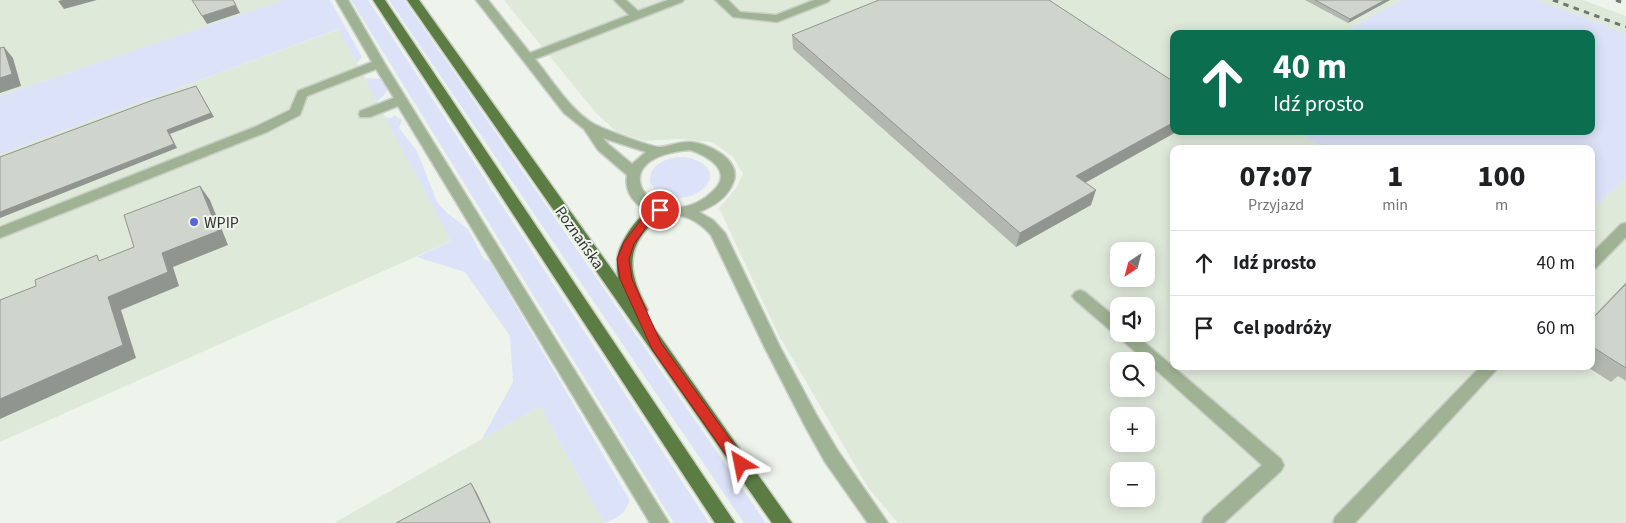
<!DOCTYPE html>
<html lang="pl">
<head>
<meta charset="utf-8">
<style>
  body { margin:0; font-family:"Source Sans 3",sans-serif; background:#f6f6f6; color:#202124; height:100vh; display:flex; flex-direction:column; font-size:19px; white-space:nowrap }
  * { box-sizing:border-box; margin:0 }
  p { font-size:16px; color:#757577 }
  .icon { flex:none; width:28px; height:28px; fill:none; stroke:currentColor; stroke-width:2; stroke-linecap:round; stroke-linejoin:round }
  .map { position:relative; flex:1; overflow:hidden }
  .side { position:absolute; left:1170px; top:145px; width:425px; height:225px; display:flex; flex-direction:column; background:#fff; border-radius:10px; box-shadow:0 2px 12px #0003 }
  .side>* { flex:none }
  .banner { position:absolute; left:1170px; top:30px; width:425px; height:105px; border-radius:10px; box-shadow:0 2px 12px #0003; background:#0b6e4f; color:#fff; overflow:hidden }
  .needle { width:32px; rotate:216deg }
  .buttons { position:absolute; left:1110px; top:242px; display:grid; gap:10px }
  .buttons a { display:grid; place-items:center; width:45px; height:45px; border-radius:10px; background:#fff; box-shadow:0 2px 12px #0003; font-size:25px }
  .pin { position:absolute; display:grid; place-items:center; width:42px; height:42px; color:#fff; margin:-21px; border:2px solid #fff; border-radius:50%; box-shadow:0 1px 5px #0007 }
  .me { position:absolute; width:55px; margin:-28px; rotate:325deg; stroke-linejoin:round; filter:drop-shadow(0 0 4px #0008) }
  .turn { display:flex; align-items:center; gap:18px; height:105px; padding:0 20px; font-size:22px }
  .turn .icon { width:65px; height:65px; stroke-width:2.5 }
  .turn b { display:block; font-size:35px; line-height:42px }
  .eta { display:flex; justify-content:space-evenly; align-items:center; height:85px; text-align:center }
  .eta b { font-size:30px; font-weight:800; line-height:35px }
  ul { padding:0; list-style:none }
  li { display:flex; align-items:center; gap:15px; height:65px; padding:0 20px; border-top:1px solid #e0e0e0 }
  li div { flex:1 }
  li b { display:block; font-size:19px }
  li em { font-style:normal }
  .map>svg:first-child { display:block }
  .built { fill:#dfe9da; fill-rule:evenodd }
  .green { fill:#dce2f8 }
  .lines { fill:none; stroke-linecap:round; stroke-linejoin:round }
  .minor-casing { stroke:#c9cec6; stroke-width:3 }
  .major-casing { stroke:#c9cec6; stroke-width:3 }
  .minor { fill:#9fb394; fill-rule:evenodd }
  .major { fill:#5b7d44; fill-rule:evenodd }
  .rail { stroke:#727671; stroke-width:3; stroke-dasharray:5.5 5.5; stroke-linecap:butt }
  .wall { fill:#b2b7af }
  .shaded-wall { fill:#91958f }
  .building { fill:#cfd5cc; stroke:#91958f }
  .route { fill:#d93025; stroke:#8d1f18 }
  .poi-dot { fill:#5666dc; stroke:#eef4eb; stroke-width:2 }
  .labels { text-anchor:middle; stroke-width:4; stroke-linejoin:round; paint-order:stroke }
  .poi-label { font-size:16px; fill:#333532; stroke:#eef4eb; text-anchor:start }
  .street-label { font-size:16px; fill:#333532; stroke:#eef4eb }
</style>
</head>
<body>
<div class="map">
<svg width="1626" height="523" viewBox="0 0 1626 523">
  <rect width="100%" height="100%" fill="#eef4eb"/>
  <path class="built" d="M0,0H284L0,96Z
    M504,0H1401L1340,34H1174V131H1297L1324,149H1174V366H1591V210L1626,179V523H898L869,489L778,334L719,208L737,187L743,174L733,157L712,142L679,139L645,141L617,132L596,113ZM1119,251H1146V279H1119ZM1119,306H1146V334H1119ZM1119,361H1146V389H1119ZM1119,416H1146V444H1119ZM1119,471H1146V499H1119Z
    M1536,0H1583L1626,16V33Z
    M339,29L451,241L0,442V154Z
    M540,406L604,523H334Z"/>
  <path class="green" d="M284,0H330L362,57L357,63L338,29L0,154V96Z
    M351,0H368L709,523H674Z
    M389,0H404L766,523H744Z
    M1401,0H1536L1626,33V179L1591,210V149H1324L1297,131H1591V34H1340Z
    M365,78L381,79L388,88L385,94L377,102Z
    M394,115L402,120L399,128L417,151L437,202L446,212L468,229L484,259L490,262L629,499C628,513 616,519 604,523L540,406L482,439L513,382L510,336L465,272L417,257L451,241L385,117L392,118Z
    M680,157C697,157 723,170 703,189C688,202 658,202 650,182C649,165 665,158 680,157Z"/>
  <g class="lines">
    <defs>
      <path id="minor" d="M336,0H348L385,64L669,523H650L398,106L370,117H360L359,114L360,111L394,98L376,69L307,96L300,115L267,132L0,238V227L257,126L290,110L298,91L372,62Z
        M476,0H488L530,53L629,15L614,0H626L638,11L668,0H684L682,2L535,59C553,81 570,110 594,124C603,129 651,147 659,147C669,147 679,141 690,142C708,143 743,160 733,183C727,198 714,206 699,212L713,220L725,233L780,347L817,416L838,451L888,523H868L825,462L805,426L765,348L711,235C704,227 693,218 681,216C676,215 671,217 665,216C644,213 623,199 627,175L598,150L584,129L564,113ZM603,138L646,152L632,164L608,144ZM690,150C706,155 733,170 715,189C663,244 589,158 690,150Z
        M715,0H728L740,12L776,15L814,0H830L828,2L777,22L733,17Z
        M1626,223V237L1596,268L1591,270V254L1621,224Z
        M1080,290L1085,292L1119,320V334H1135L1281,459L1284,465L1281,471L1224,523H1202L1204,517L1262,465L1146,361L1075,300L1072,296L1075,292Z
        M1481,366H1500L1355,523H1333L1335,517Z"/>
      <path id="major" d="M373,0H385L735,523H715Z
        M407,0H419L618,278C617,270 616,263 618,254C622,238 646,201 665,206L667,210C663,218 654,222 648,228C622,256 633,280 648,310L645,315L792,523H772Z"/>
    </defs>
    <use href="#minor" class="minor-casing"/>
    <use href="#major" class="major-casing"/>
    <use href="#minor" class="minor"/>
    <use href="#major" class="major"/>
    <path class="rail" d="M1553,0L1626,27
      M1616,0L1626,4"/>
  </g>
  <path class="wall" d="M1305,0H1390L1348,23Z
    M792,35L1174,131H1178L1085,183L1091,205L1016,247L793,49Z
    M1626,282V381L1618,376L1611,382L1586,366H1591V319Z"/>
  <path class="shaded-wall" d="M62,0H97L64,9L58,1Z
    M1385,0H1390L1348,23L1350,19Z
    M236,5L240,13L207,24L202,16Z
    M4,47L13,58L21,86L0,93V78Z
    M196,86L214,117L170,134L177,148L0,218V212L167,130Z
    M1174,122V131H1178L1072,190L1076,176Z
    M200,186L210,200L228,245L173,267L179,286L121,310L136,358L0,419V399L108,297L162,253Z
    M1096,190L1091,205L1016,247L1020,233Z
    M471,483L477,493L491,523H490Z"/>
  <path class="building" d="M192,0H233L236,5L202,16Z
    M879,0H1049L1174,82V122L1076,176L1096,190L1020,233L792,35Z
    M1315,0H1385L1350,19Z
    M4,47L12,74L0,78V48Z
    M196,86L211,113L167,130L174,144L0,212V157L153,100Z
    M200,186L218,231L162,253L168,272L108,297L123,345L0,399V300L36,286L35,280L97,255L99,261L134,247L124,215Z
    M1626,284V368L1591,346V320Z
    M471,483L490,523H396Z"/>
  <path class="route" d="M660,206L666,210L664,212L647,226L634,244L629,259L632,279L661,343L745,460L747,464L745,469L741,471L736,469L652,349L620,279L617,259L624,242L640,221Z"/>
  <circle class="poi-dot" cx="194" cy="222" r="5"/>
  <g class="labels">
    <g class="poi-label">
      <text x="204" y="228">WPIP</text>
    </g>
    <g class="street-label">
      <text transform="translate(580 237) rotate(55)" y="6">Poznańska</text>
    </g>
  </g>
</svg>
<div class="buttons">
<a><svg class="needle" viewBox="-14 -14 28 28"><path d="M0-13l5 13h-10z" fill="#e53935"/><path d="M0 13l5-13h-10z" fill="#757577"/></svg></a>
<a><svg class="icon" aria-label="sound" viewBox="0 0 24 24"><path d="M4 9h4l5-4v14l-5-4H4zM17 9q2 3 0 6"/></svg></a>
<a><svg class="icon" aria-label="search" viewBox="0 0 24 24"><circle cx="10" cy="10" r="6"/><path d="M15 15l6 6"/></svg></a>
<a>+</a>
<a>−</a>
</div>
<div class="pin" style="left:660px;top:210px;background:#d93025"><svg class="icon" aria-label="arrive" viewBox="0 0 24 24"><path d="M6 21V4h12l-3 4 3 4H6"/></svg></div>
<svg class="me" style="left:741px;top:464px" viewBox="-20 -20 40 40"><path d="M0-17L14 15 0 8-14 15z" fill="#d93025" stroke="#fff" stroke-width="4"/></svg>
<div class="banner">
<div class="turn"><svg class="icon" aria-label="ahead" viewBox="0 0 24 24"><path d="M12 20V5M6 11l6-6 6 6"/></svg><div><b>40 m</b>Idź prosto</div></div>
</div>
<section class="side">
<div class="eta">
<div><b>07:07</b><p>Przyjazd</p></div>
<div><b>1</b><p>min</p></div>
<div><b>100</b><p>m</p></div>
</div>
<ul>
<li><svg class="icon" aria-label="ahead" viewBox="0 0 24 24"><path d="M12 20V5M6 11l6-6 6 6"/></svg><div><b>Idź prosto</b></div><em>40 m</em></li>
<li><svg class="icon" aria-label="arrive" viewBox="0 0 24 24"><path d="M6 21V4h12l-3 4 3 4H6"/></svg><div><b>Cel podróży</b></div><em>60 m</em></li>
</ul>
</section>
</div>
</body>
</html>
